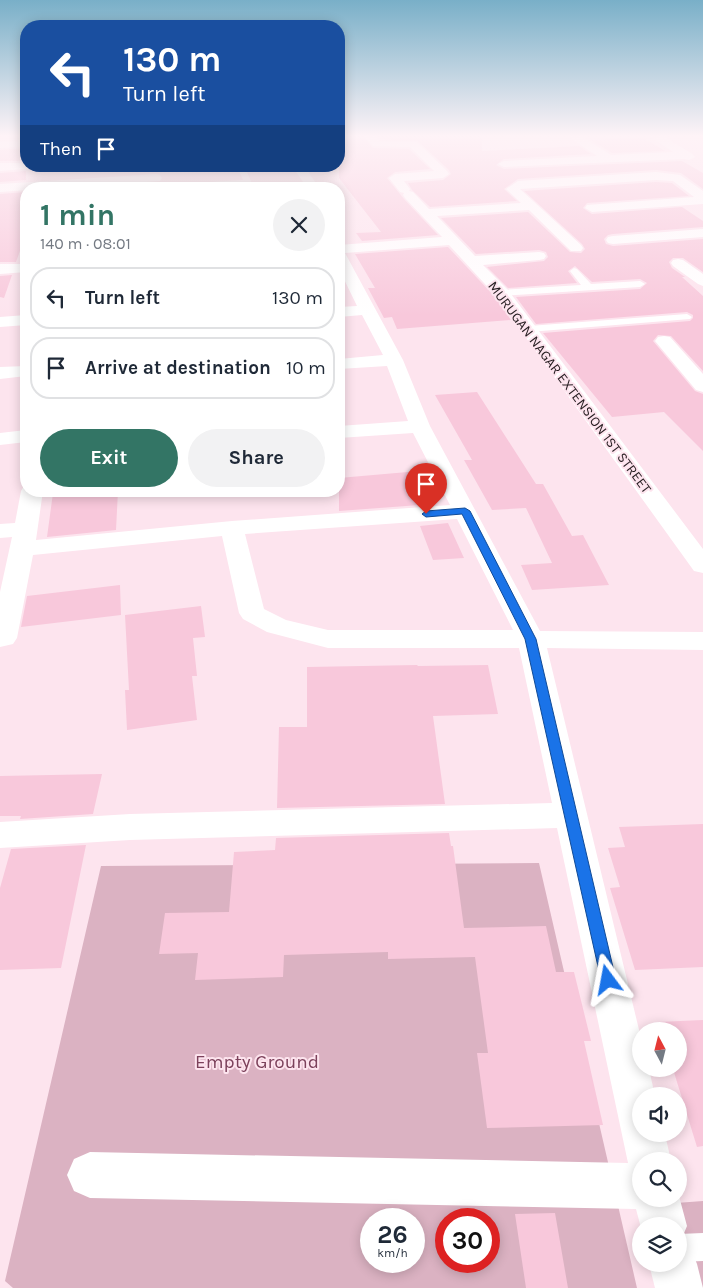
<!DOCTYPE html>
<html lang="en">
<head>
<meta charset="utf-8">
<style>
  body { margin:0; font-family:Karla,sans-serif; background:#f2f2f3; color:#1f2937; height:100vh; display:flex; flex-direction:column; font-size:19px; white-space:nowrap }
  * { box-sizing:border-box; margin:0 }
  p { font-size:16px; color:#747a83 }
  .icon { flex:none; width:28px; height:28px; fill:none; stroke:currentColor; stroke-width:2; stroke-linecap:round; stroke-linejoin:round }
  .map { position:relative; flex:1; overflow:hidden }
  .panel { position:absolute; left:20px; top:182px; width:325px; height:315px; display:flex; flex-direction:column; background:#fff; border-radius:20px; box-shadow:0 2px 12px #0003 }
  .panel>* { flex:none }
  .top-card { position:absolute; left:20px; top:20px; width:325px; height:152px; border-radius:20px; box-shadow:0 2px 12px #0003; background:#1a4fa0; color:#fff; overflow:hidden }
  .needle { width:32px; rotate:353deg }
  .fabs { position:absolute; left:632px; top:1022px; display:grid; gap:10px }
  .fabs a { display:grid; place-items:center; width:55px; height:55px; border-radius:50%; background:#fff; box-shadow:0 2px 12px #0003; font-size:25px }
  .speed { position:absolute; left:360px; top:1208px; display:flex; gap:10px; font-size:25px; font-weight:700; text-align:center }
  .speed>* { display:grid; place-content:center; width:65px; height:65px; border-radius:50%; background:#fff; box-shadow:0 2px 12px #0003; line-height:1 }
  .speed small { font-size:12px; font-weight:400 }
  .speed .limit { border:8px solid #d22; background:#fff; color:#111 }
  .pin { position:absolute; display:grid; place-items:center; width:42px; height:42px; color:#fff; margin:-51px -21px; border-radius:50% 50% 50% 0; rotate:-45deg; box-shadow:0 0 5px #0007 }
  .pin .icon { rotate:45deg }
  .me { position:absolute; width:55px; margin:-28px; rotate:347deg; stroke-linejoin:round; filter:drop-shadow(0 0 4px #0008) }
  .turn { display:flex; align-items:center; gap:18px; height:105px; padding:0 20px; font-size:22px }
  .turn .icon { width:65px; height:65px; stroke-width:2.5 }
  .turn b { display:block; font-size:35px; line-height:42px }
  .then { display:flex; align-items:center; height:48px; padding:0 20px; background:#0003; gap:10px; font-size:19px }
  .round { display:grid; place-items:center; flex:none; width:52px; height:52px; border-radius:26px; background:#f2f2f3 }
  .head { display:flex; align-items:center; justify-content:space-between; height:85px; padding:0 20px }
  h1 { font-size:30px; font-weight:700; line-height:38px; color:#337565 }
  .button { display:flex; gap:10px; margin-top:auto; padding:10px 20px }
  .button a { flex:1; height:58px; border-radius:30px; background:#337565; color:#fff; font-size:20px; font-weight:700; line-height:58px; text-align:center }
  .button a+a { background:#f2f2f3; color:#1f2937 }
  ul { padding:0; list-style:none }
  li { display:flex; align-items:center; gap:15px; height:62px; margin:0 10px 8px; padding:0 10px; border:2px solid #e0e1e3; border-radius:20px }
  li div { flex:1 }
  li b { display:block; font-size:19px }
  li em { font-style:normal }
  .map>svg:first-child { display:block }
  .green { fill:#dbb2c2; fill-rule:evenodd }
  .building { fill:#f8c8db }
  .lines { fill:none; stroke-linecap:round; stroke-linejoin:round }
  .lane { fill:#fff; fill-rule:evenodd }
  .street { fill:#fff; fill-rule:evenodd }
  .route { fill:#1a73e8; stroke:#114b97 }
  .labels { text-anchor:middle; stroke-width:4; stroke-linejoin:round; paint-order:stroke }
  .far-street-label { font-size:14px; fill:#251d20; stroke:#fde4ee }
  .near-park-label { font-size:19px; fill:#7c415b; stroke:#fde4ee }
</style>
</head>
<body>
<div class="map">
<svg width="703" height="1288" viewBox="0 0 703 1288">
  <rect width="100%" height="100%" fill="#fde4ee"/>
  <path class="green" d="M539,863L637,1288H13L5,1281L101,866ZM371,1219H414V1261H371ZM446,1219H489V1261H446Z
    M703,1201V1288H698L676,1203Z"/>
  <path class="building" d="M339,135H361L373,148L409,149L430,169L395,172L387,178L404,199L438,235L362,241L356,233L381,232L339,178Z
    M377,135H482V151L579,146L591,154L504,159L496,165L504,169L682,161L703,173V189L681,173L656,170L518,179L504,189L517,201L430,207L412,190L408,183L443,180L451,174L449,170L418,141L381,139Z
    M644,138L665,151L612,153L591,140Z
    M26,148V161H0V150Z
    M26,171V180L0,182V173Z
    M656,182L672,183L689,196L587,203L583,208L592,214L682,207L703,221V227L613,234L608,235L604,239L606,244L613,246L703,239V272L683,258H673L669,262L672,268L685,277H682L703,296V371L671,336L658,335L653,341L695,391L703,394V451L664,412L612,417L543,333L690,321L693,318V315L687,312L536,324L516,297L640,289L647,283L640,279L592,282L575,266L568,271L577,283L508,288L487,267L544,261L548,257L546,252L539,250L476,254L441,218L528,212L570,252L581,253L585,249L582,244L524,191Z
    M26,192V234L16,262H0V194Z
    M448,247L495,297L511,320L397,329L392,317L384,318L368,288H375L355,254Z
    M12,275L4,298L0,297V276Z
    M477,392L536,484H543L572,536L583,535L609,585L532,590L521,565L552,563L526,508L492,510L464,460H472L435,395Z
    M419,471L433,504L339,511V478Z
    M74,491H118L116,530L47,537L53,493Z
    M448,523L464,558L433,560L420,526Z
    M120,585L121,615L21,627L27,596Z
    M201,606L205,637L193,638L197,676H192L197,720L127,730L125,690H129L125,615Z
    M417,665L418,666L488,665L498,714L433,716L445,804L277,808L279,727H307V667Z
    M102,774L93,814L20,819L21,816H0V776Z
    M703,824V967L635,970L610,888L620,887L608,848L625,847L619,827Z
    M449,833L451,846H453L464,928L546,926L556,972H574L591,1041H584L603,1125L487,1128L477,1053H488L475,957L388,959V952L284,955L283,977L195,980L198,953L159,954L165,913L229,912L234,852L275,850L276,838Z
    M86,845L61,968L0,970V888L11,849Z
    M703,1020V1146L697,1147L673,1069H679V1031H661L658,1022Z
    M555,1213L568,1288H526L515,1214Z"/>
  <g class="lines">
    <path class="lane" d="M237,166H244L251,181L250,183L167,189L156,187L160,185L243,180Z
      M574,268L577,269L591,284L640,281L645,284L640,287L502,296L497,293L502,290L581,285L570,271Z
      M687,314L692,317L690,319L529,332L524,329L529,326Z
      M703,1233V1261L679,1262V1234Z"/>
    <path class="street" d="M363,135H374L380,141L417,142L447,171L449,174L443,178L404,181L410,189L409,191L413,192L429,209L521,203L506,189L518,181L656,172L680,175L703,191V204L592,212L585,208L587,205L694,197L673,181L656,180L520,189L581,245L583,248L581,251H571L529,210L437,216L475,256L539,252L544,253L546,256L544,259L539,260L483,265L508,290L703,549V573L694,571L496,296L449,245L345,253L403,360L430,426L540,631L703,632V650L547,648L641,1038V1069H649L655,1096H641V1134H665L671,1161H641V1199H679V1196L687,1226L680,1243L690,1247L697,1264L703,1288H655L649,1264H679V1226L641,1228L636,1209L90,1198L74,1191L67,1175L74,1159L90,1152L628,1163L557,828L130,840L0,848V822L130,814L552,803L519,648H328L267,632L243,619L239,613L222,536L33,555L17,638L13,644L0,647V592L12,537L0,538V524L15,523L21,491L24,486H26V491H43L36,540L232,521L450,505L413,433L339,438V426L408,421L387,366L339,369V359L383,355L362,315L339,317V307L357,306L339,269V245L442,237L405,198L403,195L404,193L400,192L389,178L395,174L434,171L410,147L373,146ZM457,519L513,630H328L286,620L264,609L245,534Z
      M566,135H579L611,155L673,152L648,135H661L691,153L695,157L689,160L684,159L504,167L498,164L504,161L597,156Z
      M26,140V146L0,148V142Z
      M0,163H26V166H32L26,169L0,171Z
      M292,166H304L320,189H308Z
      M156,174L160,175L162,178L160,181L0,192V184Z
      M703,229V237L613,244L608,243L606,240L608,237L613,236Z
      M678,259L683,260L703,274V286L698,284L673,266L671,263L673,260Z
      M0,264H26V272L0,274Z
      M26,315V325L0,327V317Z
      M664,336L670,337L703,374V392L696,390L655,341L658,337Z
      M26,366V376L0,379V367Z
      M26,430V442L0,445V433Z"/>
  </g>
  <linearGradient id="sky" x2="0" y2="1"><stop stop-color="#79afc8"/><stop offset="0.43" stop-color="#fef3f7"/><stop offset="1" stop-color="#fef3f7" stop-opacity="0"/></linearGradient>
  <rect width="703" height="316" fill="url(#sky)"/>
  <path class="route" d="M465,508L470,511L536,639L616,980L614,985L608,987L603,985L601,980L525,639L462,514L426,517L422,514L426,511Z"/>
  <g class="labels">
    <g class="far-street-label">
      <text transform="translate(570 387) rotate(53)" y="5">MURUGAN NAGAR EXTENSION 1ST STREET</text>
    </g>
    <g class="near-park-label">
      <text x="257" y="1068">Empty Ground</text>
    </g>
  </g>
</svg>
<div class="fabs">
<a><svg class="needle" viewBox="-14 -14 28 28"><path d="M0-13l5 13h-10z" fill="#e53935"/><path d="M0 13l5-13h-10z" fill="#747a83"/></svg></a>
<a><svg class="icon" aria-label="sound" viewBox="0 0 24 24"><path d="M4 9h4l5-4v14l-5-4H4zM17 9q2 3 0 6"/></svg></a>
<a><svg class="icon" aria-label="search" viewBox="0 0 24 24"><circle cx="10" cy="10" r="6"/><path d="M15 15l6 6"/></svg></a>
<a><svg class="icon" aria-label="layers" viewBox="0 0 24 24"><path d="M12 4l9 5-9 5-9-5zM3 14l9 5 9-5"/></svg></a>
</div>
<div class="speed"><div>26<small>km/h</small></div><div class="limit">30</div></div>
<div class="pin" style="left:426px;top:514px;background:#d93025"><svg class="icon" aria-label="arrive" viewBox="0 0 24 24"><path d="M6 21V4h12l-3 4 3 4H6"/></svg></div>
<svg class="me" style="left:608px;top:980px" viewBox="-20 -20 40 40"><path d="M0-17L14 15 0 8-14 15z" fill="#1a73e8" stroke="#fff" stroke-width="4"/></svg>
<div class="top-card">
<div class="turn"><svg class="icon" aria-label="left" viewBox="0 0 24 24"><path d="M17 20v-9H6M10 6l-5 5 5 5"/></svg><div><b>130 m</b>Turn left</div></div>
<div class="then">Then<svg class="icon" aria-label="arrive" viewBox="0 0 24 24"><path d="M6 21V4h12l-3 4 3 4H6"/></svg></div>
</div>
<section class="panel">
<div class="head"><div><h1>1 min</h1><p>140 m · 08:01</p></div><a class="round"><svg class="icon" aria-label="close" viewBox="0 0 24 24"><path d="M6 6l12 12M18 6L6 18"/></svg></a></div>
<ul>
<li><svg class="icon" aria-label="left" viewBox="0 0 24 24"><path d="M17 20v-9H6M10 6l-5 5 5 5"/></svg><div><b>Turn left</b></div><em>130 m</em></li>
<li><svg class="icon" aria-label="arrive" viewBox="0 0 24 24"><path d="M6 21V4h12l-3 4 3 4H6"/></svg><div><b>Arrive at destination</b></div><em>10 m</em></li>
</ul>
<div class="button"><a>Exit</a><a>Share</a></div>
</section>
</div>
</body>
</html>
